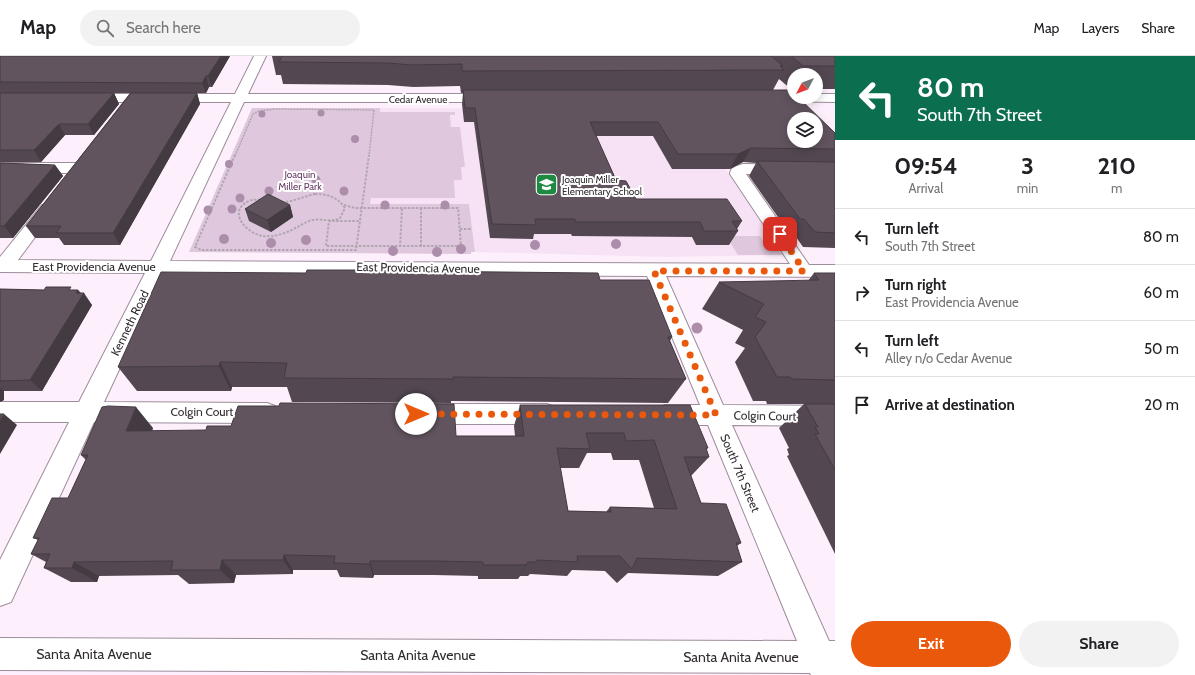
<!DOCTYPE html>
<html lang="en">
<head>
<meta charset="utf-8">
<style>
  body { margin:0; font-family:Cabin,sans-serif; background:#f2f2f2; color:#202124; height:100vh; display:flex; flex-direction:column; font-size:15px; white-space:nowrap }
  * { box-sizing:border-box; margin:0 }
  p { font-size:13px; color:#757577 }
  .icon { flex:none; width:22px; height:22px; fill:none; stroke:currentColor; stroke-width:2; stroke-linecap:round; stroke-linejoin:round }
  .map { position:relative; flex:1; overflow:hidden }
  .details { display:flex; flex-direction:column; background:#fff; width:360px }
  .details>* { flex:none }
  .guide { background:#0b6e4f; color:#fff; overflow:hidden }
  .needle { width:26px; rotate:229deg }
  .tools { position:absolute; left:787px; top:12px; display:grid; gap:8px }
  .tools a { display:grid; place-items:center; width:36px; height:36px; border-radius:50%; background:#fff; box-shadow:0 2px 10px #0003; font-size:20px }
  .pin { position:absolute; display:grid; place-items:center; width:34px; height:34px; color:#fff; margin:-17px; border-radius:8px; box-shadow:0 2px 6px #0006 }
  .me { position:absolute; width:44px; margin:-22px; rotate:90deg; stroke-linejoin:round; filter:drop-shadow(0 0 3px #0008) }
  .turn { display:flex; align-items:center; gap:14px; height:84px; padding:0 16px; font-size:18px }
  .turn .icon { width:52px; height:52px; stroke-width:2.5 }
  .turn b { display:block; font-size:28px; line-height:34px }
  .eta { display:flex; justify-content:space-evenly; align-items:center; height:68px; text-align:center }
  .eta b { font-size:24px; font-weight:700; line-height:28px }
  .action { display:flex; gap:8px; margin-top:auto; padding:8px 16px }
  .action a { flex:1; height:46px; border-radius:24px; background:#ea580c; color:#fff; font-size:16px; font-weight:700; line-height:46px; text-align:center }
  .action a+a { background:#f2f2f2; color:#202124 }
  ul { padding:0; list-style:none }
  li { display:flex; align-items:center; gap:12px; height:56px; padding:0 16px; border-top:1px solid #e0e0e0 }
  li div { flex:1 }
  li b { display:block; font-size:15px }
  li em { font-style:normal }
  header { display:flex; align-items:center; gap:24px; box-sizing:border-box; height:56px; padding:0 20px; background:#fff; border-bottom:1px solid #e0e0e0 }
  header strong { font-size:19px }
  nav { display:flex; gap:22px; margin-inline-start:auto; font-size:14px }
  .search { width:280px; height:36px; background:#f2f2f2; display:flex; align-items:center; gap:10px; box-sizing:border-box; padding:0 14px; border-radius:22px; color:#757577; font-size:15px }
  main { display:flex; flex:1; min-height:0 }
  .map>svg:first-child { display:block }
  .built { fill:#f7e2f5 }
  .green { fill:#dfc8dd }
  .lines { fill:none; stroke-linecap:round; stroke-linejoin:round }
  .minor-casing { stroke:#9c8e9b; stroke-width:2 }
  .path-far1 { stroke:#b1a6b0; stroke-width:1.5; stroke-dasharray:2 1; stroke-linecap:butt }
  .path { stroke:#b1a6b0; stroke-width:2; stroke-dasharray:2.5 1.5; stroke-linecap:butt }
  .minor { fill:#fff; fill-rule:evenodd }
  .tree { fill:#ac8daa }
  .wall { fill:#534852; fill-rule:evenodd }
  .shaded-wall { fill:#443b42 }
  .building { fill:#61545f; stroke:#443b42; fill-rule:evenodd }
  .route { stroke:#ea580c; stroke-width:7; stroke-dasharray:0 12.6 }
  .labels { text-anchor:middle; stroke-width:4; stroke-linejoin:round; paint-order:stroke }
  .far-street-label { font-size:10px; fill:#312c31; stroke:#fff }
  .far-park-label { font-size:10px; fill:#693c67; stroke:#fff }
  .far-poi-label { font-size:10px; fill:#312c31; stroke:#fff; text-anchor:start }
  .street-label { font-size:12px; fill:#312c31; stroke:#fff }
  .near-street-label { font-size:14px; fill:#312c31; stroke:#fff }
</style>
</head>
<body>
<header>
<strong>Map</strong>
<div class="search"><svg class="icon" aria-label="search" viewBox="0 0 24 24"><circle cx="10" cy="10" r="6"/><path d="M15 15l6 6"/></svg>Search here</div>
<nav><a>Map</a><a>Layers</a><a>Share</a></nav>
</header>
<main>
<div class="map">
<svg width="835" height="619" viewBox="0 0 835 619">
  <rect width="100%" height="100%" fill="#feeffc"/>
  <path class="built" d="M360,52L685,53L784,199L668,201L475,196L469,148L368,150Z"/>
  <path class="green" d="M252,52H380V56H455V59H450L451,71H460L465,111H461L462,124H454L455,142H371L370,148H469L475,196H471V198L189,196Z
    M726,180H760L766,189H775L782,199H738Z"/>
  <g class="lines">
    <defs>
      <path id="minor" d="M254,0H266L248,38H493L498,39L499,42L498,45L493,46H244L170,205L790,208L730,118C730,111 737,110 743,108L835,109V119L746,118L809,209H835V221L666,220L723,349L835,350V370L732,369L829,585H835V619H811L810,617L0,614V582L797,585L708,369H665L657,366L653,359L657,352L665,349H700L647,220L164,217L104,346L267,347L275,350L279,357L275,364L267,367L94,366L11,546L0,550V504L69,366H0V346H79L145,217L0,216V201L42,149L48,148L54,149L56,153L18,204L151,205L231,46H87L82,45L81,42L82,39L87,38H235Z
        M769,38H794V41H816V38H835V46L764,45L763,42L764,39Z
        M0,107H79L84,109L87,112L84,115L79,117H0Z
        M425,348H547L555,351L559,358L555,365L547,368H425L417,365L413,358L417,351Z"/>
    </defs>
    <use href="#minor" class="minor-casing"/>
    <path class="path-far1" d="M235,100L253,58L259,55L275,53L374,54L369,100"/>
    <path class="path" d="M235,99L195,191L201,194H356L369,99
      M315,138C327,138 338,141 345,152L340,162C331,167 322,162 312,164C308,165 305,167 301,169C291,175 276,182 263,180C247,178 226,155 249,145C260,141 273,147 285,146C295,145 305,140 315,138Z
      M344,149L355,152H458L461,190H326L329,165H360
      M421,152V190
      M460,173H472
      M400,191L402,152"/>
    <use href="#minor" class="minor"/>
  </g>
  <g class="tree">
    <circle cx="321" cy="57" r="3.5"/>
    <circle cx="262" cy="58" r="3.5"/>
    <circle cx="355" cy="83" r="4"/>
    <circle cx="229" cy="108" r="4"/>
    <circle cx="316" cy="124" r="4.5"/>
    <circle cx="269" cy="135" r="4.5"/>
    <circle cx="344" cy="135" r="4.5"/>
    <circle cx="240" cy="142" r="4.5"/>
    <circle cx="385" cy="149" r="4.5"/>
    <circle cx="445" cy="149" r="4.5"/>
    <circle cx="232" cy="153" r="4.5"/>
    <circle cx="208" cy="154" r="4.5"/>
    <circle cx="224" cy="183" r="5"/>
    <circle cx="306" cy="184" r="5"/>
    <circle cx="271" cy="187" r="5"/>
    <circle cx="616" cy="188" r="5"/>
    <circle cx="535" cy="189" r="5"/>
    <circle cx="461" cy="193" r="5"/>
    <circle cx="393" cy="195" r="5"/>
    <circle cx="437" cy="196" r="5"/>
    <circle cx="697" cy="272" r="5.5"/>
  </g>
  <path class="wall" d="M0,0H230L212,31H209L206,37H197L200,48L120,189H64L59,182H35L26,170L130,37H114L119,48L94,79H65L41,106H0Z
    M272,0H835V33H816V19H794V33H791L779,23L773,34L835,77V192L803,191L794,178H790L749,120L756,107L743,106L730,113H672L653,80H596L616,124L636,143L742,165L737,173L738,175L729,189H696L692,181L572,180L571,178H534L533,183L490,182L474,66H464L462,48L463,37H461L460,30L413,31L388,29L283,28L281,19H276Z
    M0,107L55,109L63,120L13,182H0Z
    M290,149L293,161L271,176L249,165L245,153Z
    M398,215L600,224L672,281L670,285L686,323L668,347L451,345V347L292,346L287,331H232L231,335H137L118,311Z
    M814,217H835V498L787,400L789,399L787,393L789,392L779,372L804,348H767L766,345H753L735,306L745,292L735,287L743,274L702,253L719,226L808,225Z
    M0,233L44,234H78L92,249L42,335H4V344L0,346Z
    M520,349L708,392L706,393L709,401L691,420L701,447L741,487L737,490L742,506L718,520L628,517L617,527L605,515L572,514L567,520L530,518L528,520H520L518,523H478V520L434,519H374L373,522L340,521L337,514H293V518L236,519L234,527L189,528L178,519L99,520L97,526H71L44,512L46,506L31,498L38,484L33,482L68,442L86,404L81,399L153,372L152,375L456,380H515L514,370ZM587,397H611L613,404H639L654,452L610,451L606,456L568,455L560,412H579Z"/>
  <path class="shaded-wall" d="M221,0H230L212,31L208,20Z
    M206,20L209,31L206,37L202,27Z
    M114,37L119,48L94,79L88,68Z
    M197,37L200,48L120,189L113,177Z
    M59,68L65,79L41,106L34,94Z
    M751,92L743,106L730,113L738,98Z
    M55,109L63,120L13,182L4,170Z
    M290,149L293,161L271,176L267,164Z
    M78,234L82,239L84,237L92,249L42,335L30,324Z
    M220,306L232,331L231,335L219,310Z
    M0,332L4,335V344L0,346Z
    M136,351L153,372L144,395L126,375Z
    M4,358L17,369L0,398V365Z
    M284,499L293,514V518L283,504Z
    M222,504L236,519L234,527L220,514Z
    M370,505L374,519L373,522L370,508Z
    M74,506L99,520L97,526L72,512Z
    M528,506L520,520L518,523L526,509Z"/>
  <path class="building" d="M0,0H221L208,20H206L202,27L0,26Z
    M282,0H771L783,10H780L784,14L462,15V8L413,9L387,7L279,6Z
    M791,0H835V10H803Z
    M463,34H790L794,37V41H798L835,77V93L751,92L738,98H678L658,66H590L616,124L626,125L636,143H727L742,165H732L738,175H704L700,166H576L575,163H535L536,169L492,168L475,52H465ZM794,63H816V85H794Z
    M0,37H114L88,68H59L34,94H0Z
    M131,37H197L113,177H56L61,170H26Z
    M757,105L835,106V177L815,176L804,163H800Z
    M0,107L55,109L4,170H0Z
    M268,138L290,149L267,164L245,153Z
    M307,214H398V215L598,217L600,224H649L672,281H668L686,323L453,321L454,323L284,322L287,307L220,306L219,310L118,311L161,216L306,217Z
    M814,217H835V324L792,323L790,321H777L755,281L766,266L755,261L764,248L719,226L819,224Z
    M46,231H71L69,234H78L76,237H84L30,324L0,325V233L44,234Z
    M280,347L454,348L456,380H524L520,349H690L708,392H706L709,401H684L701,447L726,448L741,487H736L742,506L637,502L632,513L620,500H577L578,506L537,504V506H528L526,509H483V506L435,505H370V508L334,507L335,500L284,499L283,504H222L220,514H171L173,505L74,506L72,512H44L50,498H31L39,482H33L52,442H68L88,399H81L102,351L108,350L136,351L126,375L206,374L207,370H231L238,350H279ZM586,377H624L626,385L654,384L677,453L610,451L611,456L568,455L557,392L590,393Z
    M805,348H835V414L815,378H819L815,371H818Z
    M0,358H4L0,365Z"/>
  <g class="lines">
    <path class="route" d="M416,358L716,359L654,215H804L780,178"/>
  </g>
  <defs>
    <symbol id="school-square" viewBox="-11 -11 22 22"><rect x="-9" y="-9" width="18" height="18" rx="4" fill="#1e8940" stroke="#fff"/><path d="M0-5L7-2L0 1L-7-2ZM-4 1L0 2.5L4 1V4Q0 6-4 4Z" fill="#fff"/></symbol>
  </defs>
  <g fill-rule="evenodd">
    <use href="#school-square" x="534" y="116" width="25" height="25"/>
  </g>
  <g class="labels">
    <g class="far-street-label">
      <text x="418" y="47">Cedar Avenue</text>
    </g>
    <g class="far-park-label">
      <text x="300" y="122">Joaquin<tspan x="300" dy="12">Miller Park</tspan></text>
    </g>
    <g class="far-poi-label">
      <text x="562" y="127">Joaquin Miller<tspan x="562" dy="12">Elementary School</tspan></text>
    </g>
    <g class="street-label">
      <text x="94" y="215">East Providencia Avenue</text>
      <text transform="translate(418 212) rotate(1)" y="4">East Providencia Avenue</text>
      <text transform="translate(130 267) rotate(-64)" y="4">Kenneth Road</text>
      <text x="202" y="360">Colgin Court</text>
      <text transform="translate(765 360) rotate(1)" y="4">Colgin Court</text>
      <text transform="translate(740 417) rotate(67)" y="4">South 7th Street</text>
    </g>
    <g class="near-street-label">
      <text x="94" y="603">Santa Anita Avenue</text>
      <text x="418" y="604">Santa Anita Avenue</text>
      <text x="741" y="606">Santa Anita Avenue</text>
    </g>
  </g>
</svg>
<div class="tools">
<a><svg class="needle" viewBox="-14 -14 28 28"><path d="M0-13l5 13h-10z" fill="#e53935"/><path d="M0 13l5-13h-10z" fill="#757577"/></svg></a>
<a><svg class="icon" aria-label="layers" viewBox="0 0 24 24"><path d="M12 4l9 5-9 5-9-5zM3 14l9 5 9-5"/></svg></a>
</div>
<div class="pin" style="left:780px;top:178px;background:#d93025"><svg class="icon" aria-label="arrive" viewBox="0 0 24 24"><path d="M6 21V4h12l-3 4 3 4H6"/></svg></div>
<svg class="me" style="left:416px;top:358px" viewBox="-20 -20 40 40"><circle r="19" fill="#fff"/><path d="M0-13L10 11 0 6-10 11z" fill="#ea580c"/></svg>
</div>
<section class="details">
<div class="guide">
<div class="turn"><svg class="icon" aria-label="left" viewBox="0 0 24 24"><path d="M17 20v-9H6M10 6l-5 5 5 5"/></svg><div><b>80 m</b>South 7th Street</div></div>
</div>
<div class="eta">
<div><b>09:54</b><p>Arrival</p></div>
<div><b>3</b><p>min</p></div>
<div><b>210</b><p>m</p></div>
</div>
<ul>
<li><svg class="icon" aria-label="left" viewBox="0 0 24 24"><path d="M17 20v-9H6M10 6l-5 5 5 5"/></svg><div><b>Turn left</b><p>South 7th Street</p></div><em>80 m</em></li>
<li><svg class="icon" aria-label="right" viewBox="0 0 24 24"><path d="M7 20v-9h11M14 6l5 5-5 5"/></svg><div><b>Turn right</b><p>East Providencia Avenue</p></div><em>60 m</em></li>
<li><svg class="icon" aria-label="left" viewBox="0 0 24 24"><path d="M17 20v-9H6M10 6l-5 5 5 5"/></svg><div><b>Turn left</b><p>Alley n/o Cedar Avenue</p></div><em>50 m</em></li>
<li><svg class="icon" aria-label="arrive" viewBox="0 0 24 24"><path d="M6 21V4h12l-3 4 3 4H6"/></svg><div><b>Arrive at destination</b></div><em>20 m</em></li>
</ul>
<div class="action"><a>Exit</a><a>Share</a></div>
</section>
</main>
</body>
</html>
